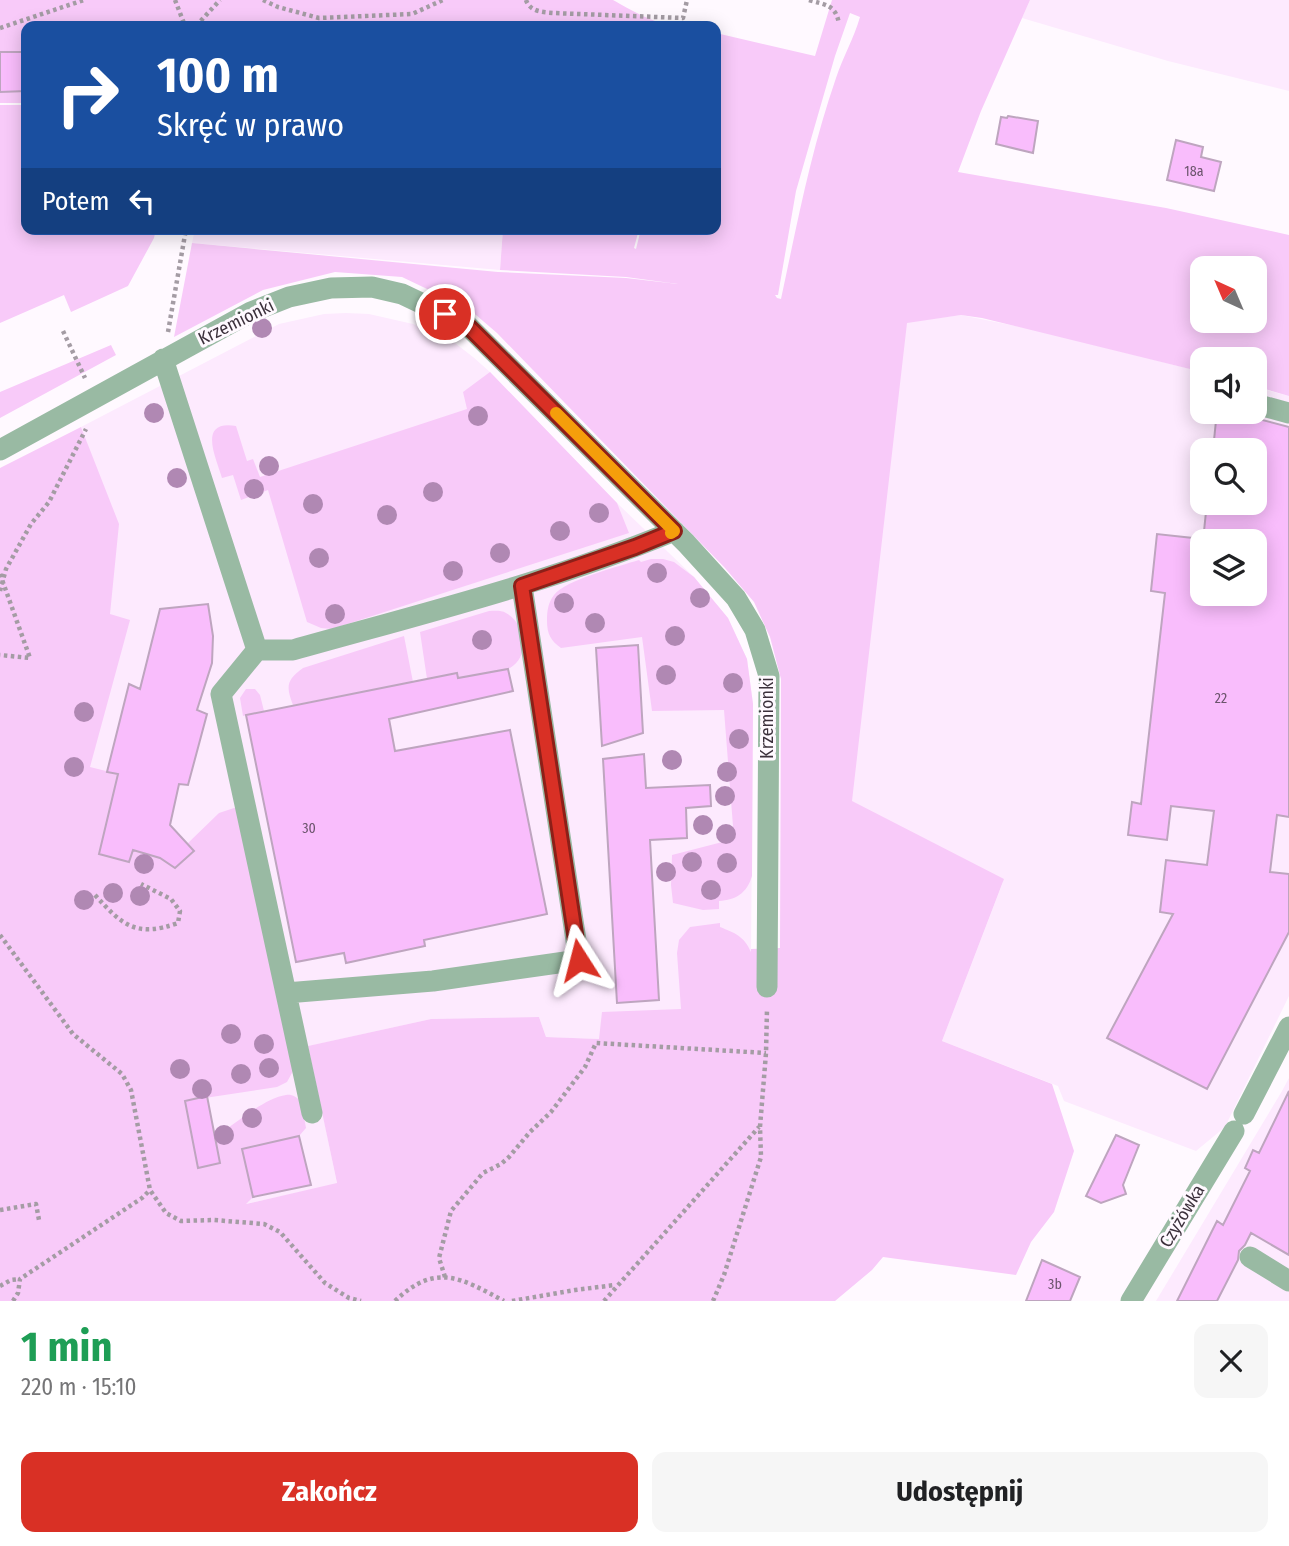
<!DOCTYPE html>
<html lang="pl">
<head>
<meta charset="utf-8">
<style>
  body { margin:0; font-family:"Fira Sans Condensed",sans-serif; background:#f6f6f6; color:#202124; height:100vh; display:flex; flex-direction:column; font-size:26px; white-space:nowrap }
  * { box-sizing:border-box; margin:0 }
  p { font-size:23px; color:#757577 }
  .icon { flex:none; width:38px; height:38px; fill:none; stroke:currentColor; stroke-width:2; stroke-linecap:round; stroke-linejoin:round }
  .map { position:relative; height:1301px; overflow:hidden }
  .panel { display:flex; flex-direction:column; background:#fff; flex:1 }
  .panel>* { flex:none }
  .guide { position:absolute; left:21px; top:21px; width:700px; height:214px; border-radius:14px; box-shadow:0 4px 18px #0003; background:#1a4fa0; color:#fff; overflow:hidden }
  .needle { width:46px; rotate:316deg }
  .controls { position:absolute; left:1190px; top:256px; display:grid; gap:14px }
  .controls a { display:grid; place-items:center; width:77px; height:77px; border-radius:14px; background:#fff; box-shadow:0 4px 18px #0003; font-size:35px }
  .pin { position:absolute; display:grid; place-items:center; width:60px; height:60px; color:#fff; margin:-30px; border:4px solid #fff; border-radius:50%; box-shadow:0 2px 7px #0007 }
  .me { position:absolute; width:77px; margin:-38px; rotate:351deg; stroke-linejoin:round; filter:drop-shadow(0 0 5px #0008) }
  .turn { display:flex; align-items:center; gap:24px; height:147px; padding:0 21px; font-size:32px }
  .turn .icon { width:91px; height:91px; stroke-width:2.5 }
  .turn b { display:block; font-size:49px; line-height:60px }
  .then { display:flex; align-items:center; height:66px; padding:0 21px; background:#0003; gap:14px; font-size:26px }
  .round { display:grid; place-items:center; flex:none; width:74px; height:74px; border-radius:14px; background:#f6f6f6 }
  .head { display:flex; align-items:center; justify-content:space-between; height:119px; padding:0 21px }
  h1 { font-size:42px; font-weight:700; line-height:52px; color:#1e9e55 }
  .cta { display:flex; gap:14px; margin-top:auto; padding:14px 21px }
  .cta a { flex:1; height:80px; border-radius:14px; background:#d93025; color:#fff; font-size:28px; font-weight:700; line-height:80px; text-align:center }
  .cta a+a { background:#f6f6f6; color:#202124 }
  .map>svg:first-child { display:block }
  .built { fill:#fdeafe; fill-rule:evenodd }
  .green { fill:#f8caf9; fill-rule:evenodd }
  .building { fill:#f9bdfc; stroke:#bea5bf; stroke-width:2 }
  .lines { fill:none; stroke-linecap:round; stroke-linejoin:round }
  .path { stroke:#a49ca4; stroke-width:4.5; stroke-dasharray:3.5 3.5; stroke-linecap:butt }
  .minor { stroke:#99baa3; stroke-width:21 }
  .tree { fill:#b088b3 }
  .route-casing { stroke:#8d1f18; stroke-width:18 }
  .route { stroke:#d93025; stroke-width:12 }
  .slow { stroke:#f59e0b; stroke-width:12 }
  .labels { text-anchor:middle; stroke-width:6; stroke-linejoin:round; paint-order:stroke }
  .number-label { font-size:14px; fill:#6b546c }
  .street-label { font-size:18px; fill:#3c313c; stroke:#fff9ff }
</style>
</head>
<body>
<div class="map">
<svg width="1289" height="1301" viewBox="0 0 1289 1301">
  <rect width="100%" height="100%" fill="#fff9ff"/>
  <path class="built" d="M1030,0H1289V91L1168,61L1022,18Z
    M195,229H503L500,270L192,243Z
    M346,313L369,314L413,324L455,343L473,357L490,372L617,503L694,577L728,618L747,659L753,704L751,953L756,1045L546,1037L539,1017L431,1019L309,1046L337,1184L187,1217L0,789L112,510L81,427L279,324L324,314Z
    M961,315L1031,329L1202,372V411H1255V387L1289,396V996L1225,1127L1196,1151L1064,1101L1058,1086L942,1041L1003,882L830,808L886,318L908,322ZM1202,450H1255V502H1202ZM1202,541H1255V593H1202Z
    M1289,1078V1301H1156L1282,1091Z"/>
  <path class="green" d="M0,0H613C633,11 662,30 686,23L685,26H26V103H0Z
    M832,0H1030L981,111L958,172L1166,208L1289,235V396L1255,386V359H1202V372L982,318L961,315L907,323L852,801L1004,879L942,1041L1052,1084L1074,1151L1054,1212L1031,1242L1016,1275L883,1257L872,1270L835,1301H0V468L81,427L119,524L110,614L130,620L90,767L118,774L100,854L129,862L133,850L160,858L175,867L194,852L187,844L219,813L240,806L293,1071L287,1082L277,1087L185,1101L198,1167L220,1163L215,1137C234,1125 264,1098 286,1095C292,1094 296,1097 301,1101L306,1128L299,1136L242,1149L253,1197L246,1204L337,1183L308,1046L431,1019L539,1017L546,1037L599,1039L602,1012L681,1009L677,953L679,940L690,927L720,923V927C735,933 744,936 751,952V949L780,948L781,679L770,637L754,602L725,568L497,333L469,309L402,277L335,272L263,290L174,337L192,243L498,272L626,278L678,284L626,277L500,270L503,229H639L634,248L636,249L641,229H716V33L815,56ZM850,13L860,17C854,38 843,57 836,78C811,150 797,224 781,299L777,298L775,295H778L796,191L835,56ZM1202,268H1255V320H1202Z
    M0,105H26V229H156L154,238L128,286L71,312L64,295L0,323Z
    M111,345L116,355L0,418V392Z
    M490,372L617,503L629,533L332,629L321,628L307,622L268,490L241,500L233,475L222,478C216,457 197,420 236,426L247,461L253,459L260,477L467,409L463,392Z
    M651,559H663L674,562L694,577L728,618L747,659L753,704L752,876C747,893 736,900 719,901V909L703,910L673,903L671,885L672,855L734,839L724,710L652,711L642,637L561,648C551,641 547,634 547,621C547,611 548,603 554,595C565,580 620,566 639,560L641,562Z
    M489,611C495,611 501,610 506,613C525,623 531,656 510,668C493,677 447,678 427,679L420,632Z
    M404,636L413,682L293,705C286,687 286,680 303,668Z
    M246,689H255L260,695L264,711L243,716L240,698Z"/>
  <path class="building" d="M0,52H26V91L0,92Z
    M1008,116L1038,121L1033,153L996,144L1001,117L1007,118Z
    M1176,140L1203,147L1201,157L1221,162L1214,191L1167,180Z
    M1217,411H1228L1289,427V817L1277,815L1270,872L1289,874V932L1207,1089L1107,1038L1173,914L1160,912L1166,860L1207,865L1214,811L1171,806L1167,840L1128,835L1132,802L1141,804L1165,593L1151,591L1157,534L1202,539V593H1255V541H1203L1207,502H1255V450H1213Z
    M208,604L213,636L212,663L197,710L207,714L188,785L179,784L170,825L194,851L175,868L160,858L133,850L129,862L99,854L118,774L107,772L129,684L140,689L160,609Z
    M638,645L643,733L602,746L596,648Z
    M508,669L513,691L389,719L395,751L510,730L547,914L424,940L425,946L346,963L344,953L296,962L246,715L457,673L458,678Z
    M644,754L646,788L710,785L711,806L686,808L687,838L650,840L659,1000L617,1003L603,759Z
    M1289,1091V1255L1251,1233L1245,1245L1239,1251L1238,1260L1217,1301H1177L1217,1221L1223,1225L1250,1171L1245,1168L1253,1150L1259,1153Z
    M207,1096L220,1163L198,1168L185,1101Z
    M1116,1135L1139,1145L1123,1185L1126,1194L1101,1203L1086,1196Z
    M299,1136L311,1185L253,1197L242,1149Z
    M1042,1260L1080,1277L1070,1301H1026Z"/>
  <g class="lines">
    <path class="path" d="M175,0L185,26
      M263,0L278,7L319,18L412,14L443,0
      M526,0C530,12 543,12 553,13L683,18L687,0
      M809,0C826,5 836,5 839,24
      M196,26L220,0
      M0,28L84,0
      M63,331L85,378
      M168,332L186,229
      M0,574L30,658L0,655
      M0,591L6,569L31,524L49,502L86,429
      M95,895C122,925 136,938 178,923L180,911L171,899L141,884
      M0,935L73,1034L122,1074L131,1090L150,1190L166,1213L181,1221L214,1220L264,1224L280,1232L325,1283L349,1298L361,1301
      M0,1210L36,1204L39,1220
      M445,1277L439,1258L451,1211L483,1173L501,1164L509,1157L530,1132L551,1112L585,1067L596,1043L766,1053
      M0,1286L11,1280L20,1279
      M13,1301L18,1293L20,1279L142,1198L150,1190
      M395,1301C436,1262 461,1278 504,1301
      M512,1301L575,1290L615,1285
      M604,1301L759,1127
      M713,1301L724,1275L761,1157L760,1127L766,1053L767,1009"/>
    <path class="minor" d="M163,359L257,650H293C421,614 551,582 674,531
      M1255,404L1289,413
      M0,450L251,312L289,297L331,288L372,287L402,294L467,325L686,543L736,598L755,630L769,676L767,987
      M257,650L221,694L312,1113
      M286,993L433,981L579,960L522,586
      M1244,1114L1289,1027
      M1250,1257L1289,1281
      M1131,1301L1234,1131"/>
  </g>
  <g class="tree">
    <circle cx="262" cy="328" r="10"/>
    <circle cx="154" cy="413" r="10"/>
    <circle cx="478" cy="416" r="10"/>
    <circle cx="269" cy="466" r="10"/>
    <circle cx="177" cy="478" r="10"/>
    <circle cx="254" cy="489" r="10"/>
    <circle cx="433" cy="492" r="10"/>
    <circle cx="313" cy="504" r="10"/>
    <circle cx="599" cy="513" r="10"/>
    <circle cx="387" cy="515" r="10"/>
    <circle cx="560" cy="531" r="10"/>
    <circle cx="500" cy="553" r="10"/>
    <circle cx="319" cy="558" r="10"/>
    <circle cx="453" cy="571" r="10"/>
    <circle cx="657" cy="573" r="10"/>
    <circle cx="700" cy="598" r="10"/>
    <circle cx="564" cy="603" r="10"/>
    <circle cx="335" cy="614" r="10"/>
    <circle cx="595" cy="623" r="10"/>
    <circle cx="675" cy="636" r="10"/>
    <circle cx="482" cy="640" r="10"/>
    <circle cx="666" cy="675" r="10"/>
    <circle cx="733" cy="683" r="10"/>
    <circle cx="84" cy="712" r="10"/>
    <circle cx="739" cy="739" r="10"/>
    <circle cx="672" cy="760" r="10"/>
    <circle cx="74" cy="767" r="10"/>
    <circle cx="727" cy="772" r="10"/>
    <circle cx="725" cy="796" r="10"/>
    <circle cx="703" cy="825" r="10"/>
    <circle cx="726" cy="834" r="10"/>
    <circle cx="692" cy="862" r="10"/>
    <circle cx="727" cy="863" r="10"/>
    <circle cx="144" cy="864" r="10"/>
    <circle cx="666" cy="872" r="10"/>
    <circle cx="711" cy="890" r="10"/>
    <circle cx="113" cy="893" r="10"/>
    <circle cx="140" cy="896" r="10"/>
    <circle cx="84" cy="900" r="10"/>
    <circle cx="231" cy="1034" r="10"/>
    <circle cx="264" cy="1044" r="10"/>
    <circle cx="269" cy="1068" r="10"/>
    <circle cx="180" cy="1069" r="10"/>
    <circle cx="241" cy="1074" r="10"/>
    <circle cx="202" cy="1089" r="10"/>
    <circle cx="252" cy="1118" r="10"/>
    <circle cx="224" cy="1135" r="10"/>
  </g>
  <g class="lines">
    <defs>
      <path id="route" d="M445,314L467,325L674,531L635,547L522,586L579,960"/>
    </defs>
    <use href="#route" class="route-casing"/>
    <use href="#route" class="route"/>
    <path class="slow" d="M556,413L674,531L671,533"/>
  </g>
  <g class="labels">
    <g class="number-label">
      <text x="1194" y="176">18a</text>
      <text x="1221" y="703">22</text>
      <text x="309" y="833">30</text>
      <text x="1055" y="1289">3b</text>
    </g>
    <g class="street-label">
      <text transform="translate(236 322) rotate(-26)" y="6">Krzemionki</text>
      <text transform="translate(767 718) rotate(-90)" y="6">Krzemionki</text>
      <text transform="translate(1182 1216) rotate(-59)" y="6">Czyżówka</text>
    </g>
  </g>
</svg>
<div class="controls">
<a><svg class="needle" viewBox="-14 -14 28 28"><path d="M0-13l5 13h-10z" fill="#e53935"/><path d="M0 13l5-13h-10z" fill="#757577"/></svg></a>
<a><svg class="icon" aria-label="sound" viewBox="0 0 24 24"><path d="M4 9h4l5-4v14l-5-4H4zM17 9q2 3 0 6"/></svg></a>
<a><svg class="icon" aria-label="search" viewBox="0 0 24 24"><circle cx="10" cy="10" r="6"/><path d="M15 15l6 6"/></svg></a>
<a><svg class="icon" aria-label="layers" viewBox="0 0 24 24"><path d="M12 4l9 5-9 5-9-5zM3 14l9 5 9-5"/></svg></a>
</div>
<div class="pin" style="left:445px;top:314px;background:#d93025"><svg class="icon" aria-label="arrive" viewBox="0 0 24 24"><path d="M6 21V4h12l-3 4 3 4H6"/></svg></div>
<svg class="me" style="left:579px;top:960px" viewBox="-20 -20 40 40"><path d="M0-17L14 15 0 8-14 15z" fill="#d93025" stroke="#fff" stroke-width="4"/></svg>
<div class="guide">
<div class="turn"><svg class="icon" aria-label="right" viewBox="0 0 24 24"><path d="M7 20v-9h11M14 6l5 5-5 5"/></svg><div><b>100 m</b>Skręć w prawo</div></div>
<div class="then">Potem<svg class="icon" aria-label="left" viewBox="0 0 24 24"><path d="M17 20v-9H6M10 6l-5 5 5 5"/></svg></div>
</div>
</div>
<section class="panel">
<div class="head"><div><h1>1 min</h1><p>220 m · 15:10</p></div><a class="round"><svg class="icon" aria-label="close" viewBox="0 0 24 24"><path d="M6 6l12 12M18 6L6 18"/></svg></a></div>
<div class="cta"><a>Zakończ</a><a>Udostępnij</a></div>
</section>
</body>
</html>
